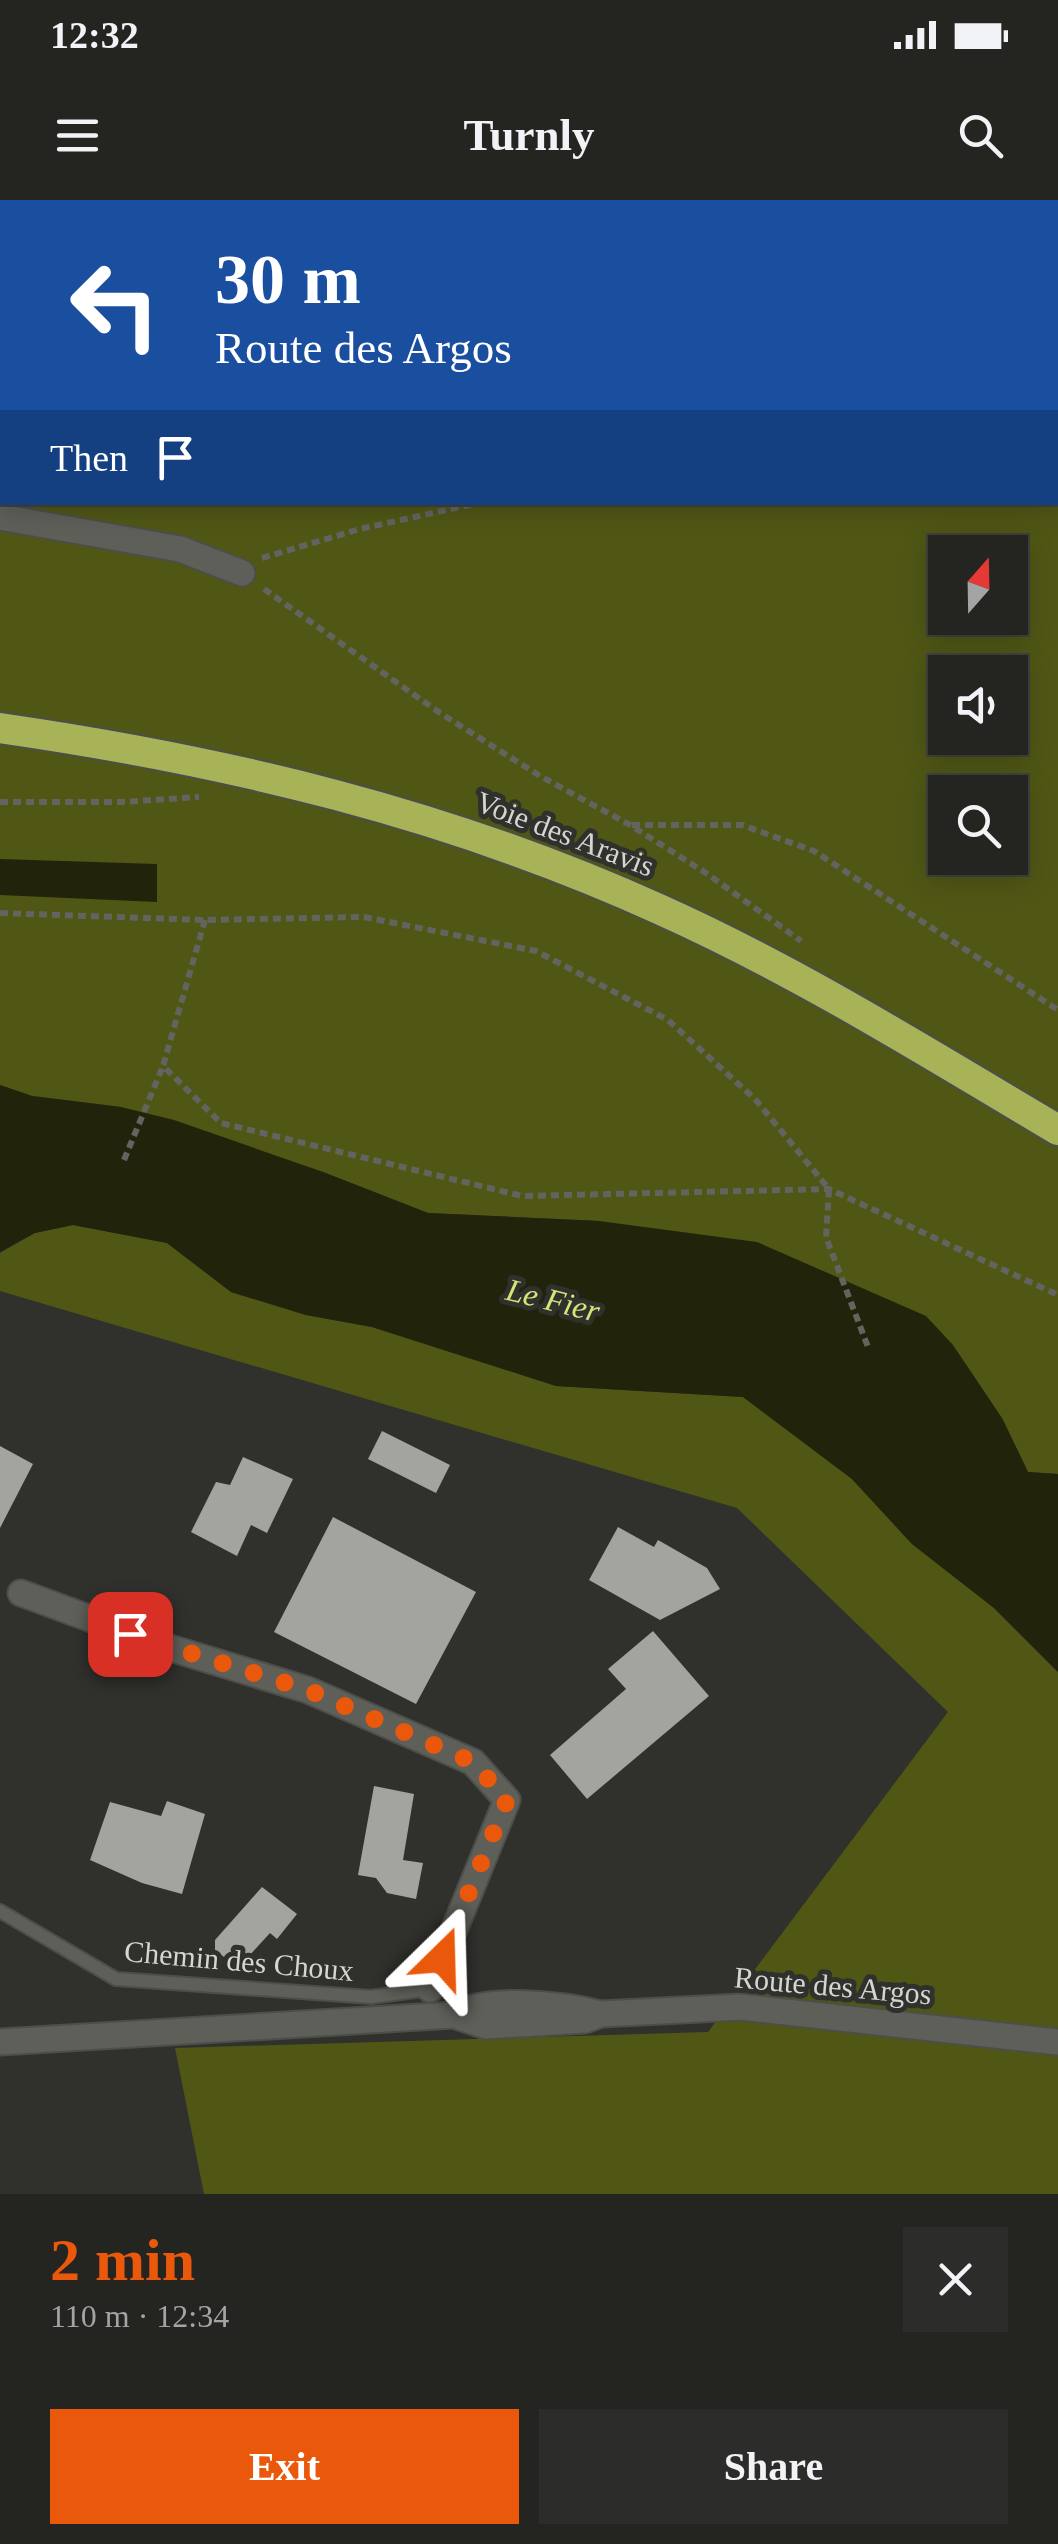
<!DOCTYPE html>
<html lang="en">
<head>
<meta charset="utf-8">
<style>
  body { margin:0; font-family:Georgia,serif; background:#2c2d2a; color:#f1f3f6; height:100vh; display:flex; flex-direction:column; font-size:38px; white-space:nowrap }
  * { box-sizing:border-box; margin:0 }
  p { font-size:32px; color:#a3a5a5 }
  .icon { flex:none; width:55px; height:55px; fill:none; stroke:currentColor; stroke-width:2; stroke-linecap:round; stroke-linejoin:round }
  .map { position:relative; height:1994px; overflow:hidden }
  .sheet { display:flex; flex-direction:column; background:#242521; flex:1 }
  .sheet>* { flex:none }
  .hud { position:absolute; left:0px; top:0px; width:1060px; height:305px; box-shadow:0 5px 25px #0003,0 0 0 2px #41423f; background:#1a4fa0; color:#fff; overflow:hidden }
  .needle { width:65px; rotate:20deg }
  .tools { position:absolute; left:928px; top:335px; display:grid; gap:20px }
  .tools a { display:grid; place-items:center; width:100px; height:100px; border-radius:0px; background:#242521; box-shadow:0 5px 25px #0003,0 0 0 2px #41423f; font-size:50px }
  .pin { position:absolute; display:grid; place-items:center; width:85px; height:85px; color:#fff; margin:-42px; border-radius:20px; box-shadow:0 5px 15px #0006 }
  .me { position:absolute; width:110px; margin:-55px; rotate:22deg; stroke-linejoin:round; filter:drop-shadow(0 0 8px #0008) }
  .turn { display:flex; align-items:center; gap:35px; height:210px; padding:0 50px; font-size:45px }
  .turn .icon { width:130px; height:130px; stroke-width:2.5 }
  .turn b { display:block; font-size:70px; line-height:85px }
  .then { display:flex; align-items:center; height:95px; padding:0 50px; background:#0003; gap:20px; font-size:38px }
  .round { display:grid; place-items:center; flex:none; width:105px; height:105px; border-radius:0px; background:#2c2d2a }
  .head { display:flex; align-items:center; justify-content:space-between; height:170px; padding:0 50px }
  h1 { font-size:60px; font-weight:600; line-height:75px; color:#ea580c }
  .action { display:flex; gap:20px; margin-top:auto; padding:20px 50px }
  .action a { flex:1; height:115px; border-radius:0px; background:#ea580c; color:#fff; font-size:40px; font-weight:600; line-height:115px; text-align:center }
  .action a+a { background:#2c2d2a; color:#f1f3f6 }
  .status { display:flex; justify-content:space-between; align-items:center; height:70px; padding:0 50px; background:#242521; direction:ltr }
  .status svg { height:28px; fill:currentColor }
  header { display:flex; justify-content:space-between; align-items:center; height:130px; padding:0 50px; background:#242521; font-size:45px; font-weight:600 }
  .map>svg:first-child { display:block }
  .green { fill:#505715; fill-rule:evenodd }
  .water { fill:#21240b }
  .building { fill:#a3a49d }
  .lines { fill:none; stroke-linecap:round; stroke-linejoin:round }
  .lane-casing { stroke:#4d4e49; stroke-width:16 }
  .street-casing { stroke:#4d4e49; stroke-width:29 }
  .secondary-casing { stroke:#4d4e49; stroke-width:29 }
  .highway-casing { stroke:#4d4e49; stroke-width:34 }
  .path { stroke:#63645f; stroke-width:6; stroke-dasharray:8 5; stroke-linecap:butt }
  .lane { stroke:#5e5f59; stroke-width:12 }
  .street { stroke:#5e5f59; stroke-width:25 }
  .secondary { stroke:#5e5f59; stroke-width:25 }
  .highway { stroke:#a8b358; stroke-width:30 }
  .route { stroke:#ea580c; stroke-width:18; stroke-dasharray:0 32.4 }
  .labels { text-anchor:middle; stroke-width:10; stroke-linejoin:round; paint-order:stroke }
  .street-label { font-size:30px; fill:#d5d6d2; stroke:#30312c }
  .water-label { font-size:32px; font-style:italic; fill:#d6e479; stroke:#30312c }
</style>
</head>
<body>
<div class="status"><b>12:32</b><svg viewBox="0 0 49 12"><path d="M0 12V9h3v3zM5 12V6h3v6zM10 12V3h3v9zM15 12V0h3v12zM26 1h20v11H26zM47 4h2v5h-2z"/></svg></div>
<header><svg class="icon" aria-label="menu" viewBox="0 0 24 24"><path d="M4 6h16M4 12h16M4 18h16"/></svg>Turnly<svg class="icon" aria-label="search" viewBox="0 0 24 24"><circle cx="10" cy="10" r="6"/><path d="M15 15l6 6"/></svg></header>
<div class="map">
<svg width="1058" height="1994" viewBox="0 0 1058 1994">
  <rect width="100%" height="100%" fill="#30312c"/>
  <path class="green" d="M0,0H1058V1274L1028,1272L1002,1218L599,1021L428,1013L323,972L120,907L32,896L0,885ZM2,2H1058V302H2ZM945,352H1010V418H945ZM945,472H1010V538H945ZM945,592H1010V658H945Z
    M73,1025L167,1043L231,1092L306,1115L372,1127L556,1186L743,1197L852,1279L912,1344L994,1408L1058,1472V1994H204L175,1848L708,1832L948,1512L737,1308L0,1091V1053L34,1033Z"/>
  <path class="water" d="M0,659L157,664V702L0,695Z
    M0,885L32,896L121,907L174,920L323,972L428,1013L599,1021L757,1042L926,1116L953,1145L1002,1218L1028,1272L1058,1274V1472L994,1408L912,1344L852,1279L743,1197L556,1186L372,1127L306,1115L231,1092L167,1043L73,1025L35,1033L0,1052Z"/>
  <path class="building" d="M382,1231L450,1265L436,1293L368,1259Z
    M0,1246L33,1264L0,1328Z
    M243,1257L293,1279L267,1333L251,1325L237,1356L191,1332L216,1282L230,1285Z
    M333,1317L476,1392L416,1504L274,1432Z
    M618,1327L654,1347L658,1340L707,1368L720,1389L660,1420L589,1380Z
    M653,1431L709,1496L587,1599L550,1555L626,1489L608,1469Z
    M374,1586L414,1594L403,1660L423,1663L416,1699L387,1693L376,1678L358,1675Z
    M167,1601L205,1614L182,1694L142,1683L90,1660L110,1602L161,1616Z
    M262,1687L297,1714L277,1739L270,1733L238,1768L215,1750V1740Z"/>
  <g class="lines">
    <defs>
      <path id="lane" d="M0,1711L116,1779L371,1797L430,1789"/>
      <path id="street" d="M0,317L180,349L242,373
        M21,1393L167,1447L308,1490L473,1562L507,1600L430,1789"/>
      <path id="secondary" d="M601,1814L740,1807L1058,1842
        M0,1842L454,1815L486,1826L585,1820L601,1814C562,1804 489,1796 454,1815"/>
      <path id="highway" d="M0,528C229,561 450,614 661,710C799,772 928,853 1058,930"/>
    </defs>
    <use href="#lane" class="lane-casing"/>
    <use href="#street" class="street-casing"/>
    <use href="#secondary" class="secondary-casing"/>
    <use href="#highway" class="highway-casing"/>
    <path class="path" d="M1014,0L1017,2
      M1058,36V37
      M262,358L360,329L483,302
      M264,389L440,513L540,576L630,625L706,673L801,741
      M0,602H121L199,597
      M632,625H742L814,651L1058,810
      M0,713L205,720L364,717L536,751L668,820L755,899L829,989L826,1037L868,1147
      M205,720L163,866L221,923L522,996L829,989L1058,1095
      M124,960L163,866"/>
    <use href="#lane" class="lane"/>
    <use href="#street" class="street"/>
    <use href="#secondary" class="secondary"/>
    <use href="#highway" class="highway"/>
  </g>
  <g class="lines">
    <path class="route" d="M130,1434L308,1490L473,1562L507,1600L442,1758"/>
  </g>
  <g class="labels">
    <g class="street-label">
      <text transform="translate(565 634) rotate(21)" y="10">Voie des Aravis</text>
      <text transform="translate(239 1761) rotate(5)" y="10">Chemin des Choux</text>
      <text transform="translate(833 1786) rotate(5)" y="10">Route des Argos</text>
    </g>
    <g class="water-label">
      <text transform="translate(553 1100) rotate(14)" y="11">Le Fier</text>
    </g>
  </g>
</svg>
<div class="tools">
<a><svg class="needle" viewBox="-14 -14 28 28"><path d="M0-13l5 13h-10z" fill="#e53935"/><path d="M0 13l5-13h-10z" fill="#a3a5a5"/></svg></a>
<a><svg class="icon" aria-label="sound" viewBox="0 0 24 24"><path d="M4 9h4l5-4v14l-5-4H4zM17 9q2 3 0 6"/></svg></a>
<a><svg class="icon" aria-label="search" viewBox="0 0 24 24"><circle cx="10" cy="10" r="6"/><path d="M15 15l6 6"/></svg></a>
</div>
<div class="pin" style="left:130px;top:1434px;background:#d93025"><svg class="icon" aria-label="arrive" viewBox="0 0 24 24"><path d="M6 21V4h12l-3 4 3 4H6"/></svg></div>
<svg class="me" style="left:442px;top:1758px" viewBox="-20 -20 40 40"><path d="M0-17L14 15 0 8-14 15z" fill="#ea580c" stroke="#fff" stroke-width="4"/></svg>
<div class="hud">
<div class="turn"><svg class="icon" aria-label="left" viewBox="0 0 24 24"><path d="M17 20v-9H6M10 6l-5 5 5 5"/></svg><div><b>30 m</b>Route des Argos</div></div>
<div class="then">Then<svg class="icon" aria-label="arrive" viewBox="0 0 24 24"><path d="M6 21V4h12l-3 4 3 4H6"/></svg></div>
</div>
</div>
<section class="sheet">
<div class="head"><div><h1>2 min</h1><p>110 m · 12:34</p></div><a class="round"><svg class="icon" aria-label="close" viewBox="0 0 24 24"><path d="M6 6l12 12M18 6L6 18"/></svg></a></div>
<div class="action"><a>Exit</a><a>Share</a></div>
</section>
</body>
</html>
